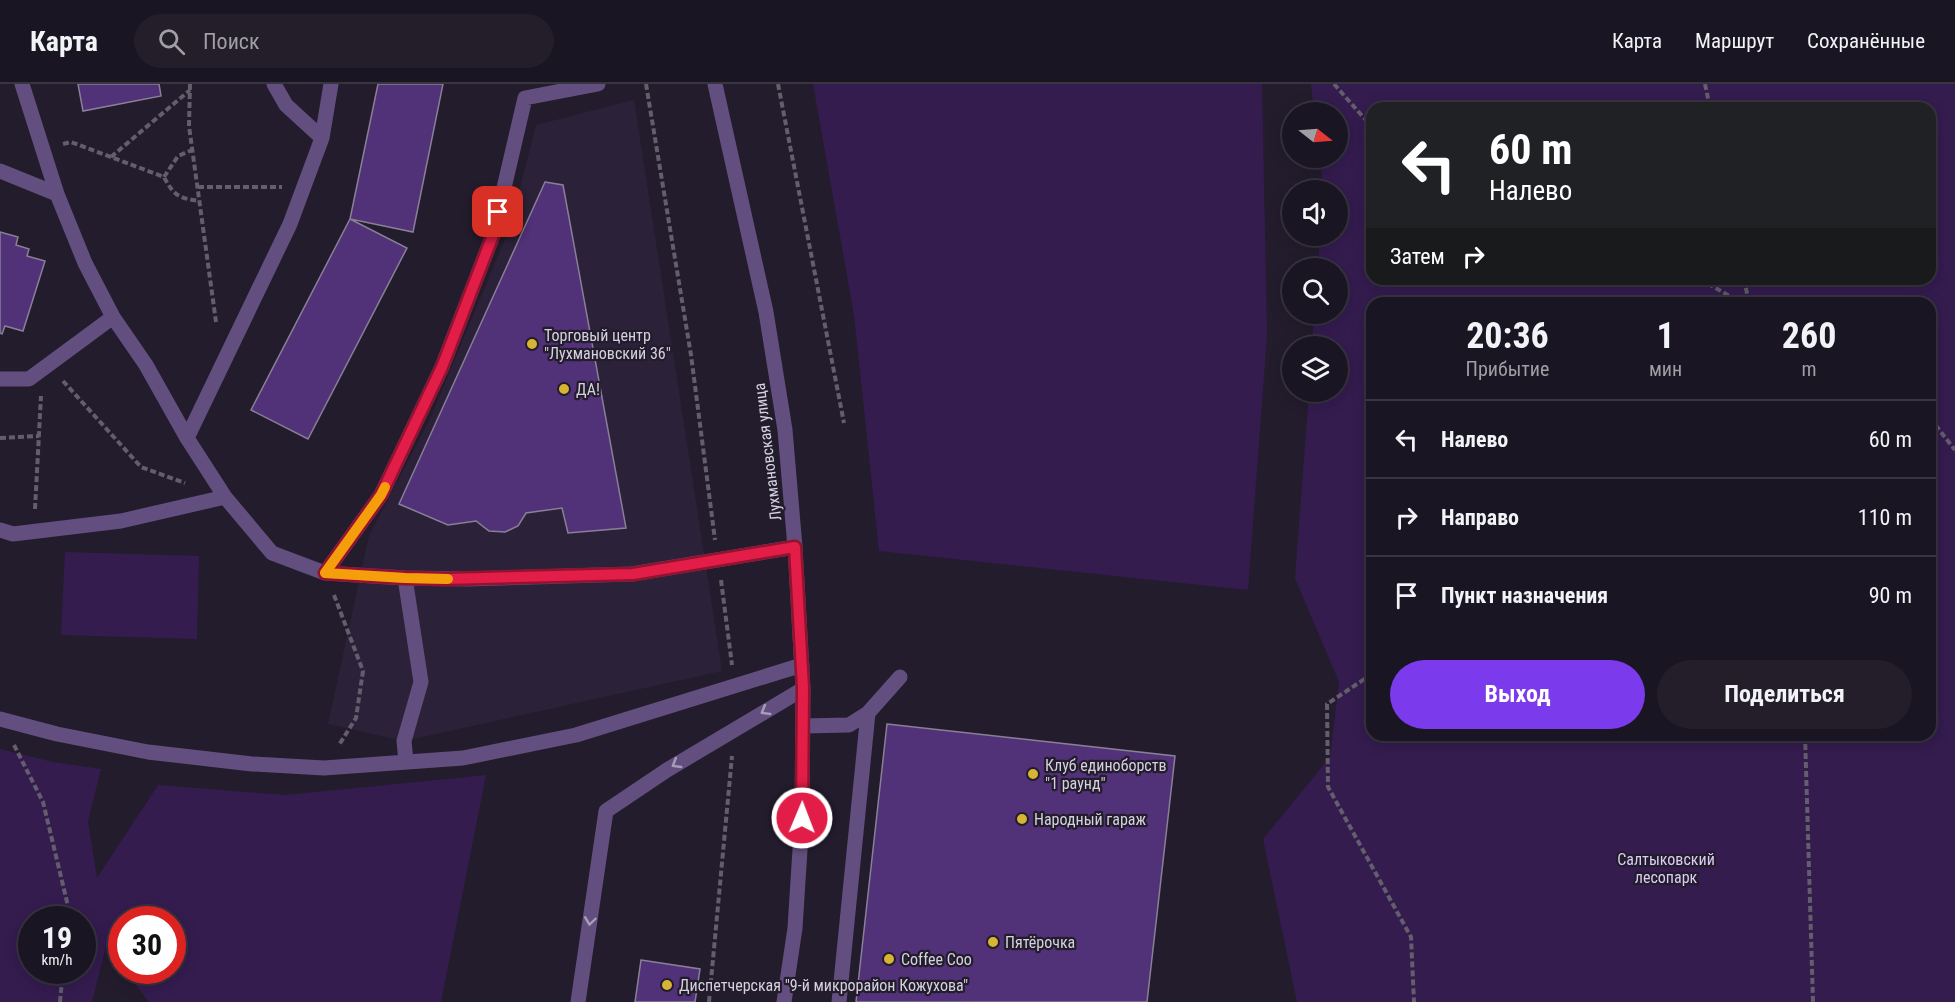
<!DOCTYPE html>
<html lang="ru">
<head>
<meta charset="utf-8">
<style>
  body { margin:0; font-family:"Roboto Condensed",sans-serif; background:#231e2a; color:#f1f3f6; height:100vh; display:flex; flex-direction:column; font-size:22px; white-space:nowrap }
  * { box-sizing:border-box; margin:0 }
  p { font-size:20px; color:#9f9fa5 }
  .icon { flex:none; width:33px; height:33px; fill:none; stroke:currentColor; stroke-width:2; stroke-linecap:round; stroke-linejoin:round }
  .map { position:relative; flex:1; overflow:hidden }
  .sheet { position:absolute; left:1366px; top:213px; width:570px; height:444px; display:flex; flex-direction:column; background:#1a1522; border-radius:18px; box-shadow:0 3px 15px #0003,0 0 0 2px #383440 }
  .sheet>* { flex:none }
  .guide { position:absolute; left:1366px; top:18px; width:570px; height:183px; border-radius:18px; box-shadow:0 3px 15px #0003,0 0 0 2px #383440; background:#202124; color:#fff; overflow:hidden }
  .needle { width:39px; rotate:107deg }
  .tools { position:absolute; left:1282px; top:18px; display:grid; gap:12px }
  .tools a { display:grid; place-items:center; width:66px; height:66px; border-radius:50%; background:#1a1522; box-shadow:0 3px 15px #0003,0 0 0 2px #383440; font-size:30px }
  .speed { position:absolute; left:18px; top:822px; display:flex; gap:12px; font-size:30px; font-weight:700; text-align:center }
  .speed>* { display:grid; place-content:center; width:78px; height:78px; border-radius:50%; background:#1a1522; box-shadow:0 3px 15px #0003,0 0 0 2px #383440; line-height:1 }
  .speed small { font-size:15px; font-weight:400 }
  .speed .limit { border:9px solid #d22; background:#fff; color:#111 }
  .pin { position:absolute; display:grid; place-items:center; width:51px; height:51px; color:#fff; margin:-26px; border-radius:12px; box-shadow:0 3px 9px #0006 }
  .me { position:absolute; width:66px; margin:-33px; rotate:1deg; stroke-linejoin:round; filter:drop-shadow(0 0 4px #0008) }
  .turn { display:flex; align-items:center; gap:21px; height:126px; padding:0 24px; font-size:27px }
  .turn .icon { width:78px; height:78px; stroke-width:2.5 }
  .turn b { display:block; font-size:42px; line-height:51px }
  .then { display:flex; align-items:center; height:57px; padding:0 24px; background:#0003; gap:12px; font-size:22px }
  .eta { display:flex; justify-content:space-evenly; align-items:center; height:102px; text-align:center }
  .eta b { font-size:36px; font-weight:700; line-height:42px }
  .action { display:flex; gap:12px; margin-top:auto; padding:12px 24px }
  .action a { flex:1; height:69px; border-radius:36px; background:#7c3aed; color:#fff; font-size:24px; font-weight:700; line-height:69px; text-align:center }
  .action a+a { background:#231e2a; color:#f1f3f6 }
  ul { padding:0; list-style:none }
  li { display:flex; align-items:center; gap:18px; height:78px; padding:0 24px; border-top:2px solid #383440 }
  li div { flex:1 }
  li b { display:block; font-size:22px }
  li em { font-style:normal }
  header { display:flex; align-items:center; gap:36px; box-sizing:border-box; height:84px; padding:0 30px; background:#1a1522; border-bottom:2px solid #383440 }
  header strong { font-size:28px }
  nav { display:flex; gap:33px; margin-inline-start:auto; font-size:21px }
  .search { width:420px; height:54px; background:#231e2a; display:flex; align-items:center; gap:15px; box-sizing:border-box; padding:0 21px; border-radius:33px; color:#9f9fa5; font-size:22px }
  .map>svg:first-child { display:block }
  .built { fill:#2b2239 }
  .green { fill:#341c4f; fill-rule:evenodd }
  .building { fill:#513177; stroke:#888096; stroke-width:1.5 }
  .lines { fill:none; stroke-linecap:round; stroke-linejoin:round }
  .path { stroke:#635d6c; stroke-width:4; stroke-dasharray:6 3; stroke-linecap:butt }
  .minor { stroke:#634f7f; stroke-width:15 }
  .oneway { stroke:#a79db7 }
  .route-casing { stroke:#92132f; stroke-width:15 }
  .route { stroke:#e11d48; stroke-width:10 }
  .slow { stroke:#f59e0b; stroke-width:10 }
  .poi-dot { fill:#d7b434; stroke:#231c2d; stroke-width:2 }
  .labels { text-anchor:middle; stroke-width:4.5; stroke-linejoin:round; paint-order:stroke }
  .poi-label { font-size:16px; fill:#d5d1dd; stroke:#231c2d; text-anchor:start }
  .street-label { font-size:16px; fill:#d5d1dd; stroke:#231c2d }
  .park-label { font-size:16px; fill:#dcccf5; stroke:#231c2d }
</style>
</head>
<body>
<header>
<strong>Карта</strong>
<div class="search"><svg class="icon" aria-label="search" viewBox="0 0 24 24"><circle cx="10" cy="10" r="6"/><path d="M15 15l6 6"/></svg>Поиск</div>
<nav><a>Карта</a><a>Маршрут</a><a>Сохранённые</a></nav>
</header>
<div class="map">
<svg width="1955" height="918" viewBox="0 0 1955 918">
  <rect width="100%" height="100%" fill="#231c2d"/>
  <path class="built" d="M634,16L722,587L404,657L328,640L369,452L430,335L510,143L536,41Z"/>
  <path class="green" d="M813,0H1262L1267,251L1248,506L879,467L854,231Z
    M1311,0H1955V918H1297L1263,755L1330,673L1339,598L1295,494L1309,308H1338V262H1312L1314,230H1338V184H1318L1320,152H1338V106H1323L1320,74H1338V28H1314ZM1372,24H1930V195H1372ZM1372,219H1930V651H1372Z
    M65,468L199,472L197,555L61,551Z
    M0,665L53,678L101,685L88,737L97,794L158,701L285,711L486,691L441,918H149L125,887L172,886V836H122L121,882L106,862L92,918H0ZM32,836H82V886H32Z"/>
  <path class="building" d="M78,0H159L161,12L83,27Z
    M378,0H443L413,148L350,135Z
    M545,98L563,101L626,444L568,449L562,424L526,429L518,442L505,448L489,447L476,437L448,441L399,420Z
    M350,135L407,164L308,355L251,326Z
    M0,148L18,153L16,161L29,165L27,172L45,177L23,247L5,242L2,250L0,249Z
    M887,640L1175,672L1147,918H856Z
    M641,876L700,885L695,918H635Z"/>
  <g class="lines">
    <path class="path" d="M190,0L189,42L216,238
      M646,0L691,271L715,456
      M778,0L844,339
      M1334,0L1372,43
      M1705,0L1710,24
      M63,60L71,58L164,93C174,112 179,114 199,117
      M111,73L190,6
      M164,93L178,72L192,66
      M198,103H282
      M1700,195L1742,219
      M1744,195L1749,219
      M63,297L141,383L185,399
      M1930,334L1955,366
      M0,354L39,352
      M35,425L41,312
      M721,496L732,581
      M334,511L363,587L356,634L339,661
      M1372,590L1327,620L1328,703L1411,853L1414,918
      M1805,651L1813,918
      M14,661L43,718L68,822L67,836
      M60,918L63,886
      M709,918L732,672"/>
    <path class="minor" d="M22,0L57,110L85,179L113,233L146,281L187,354L225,413L272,469L325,489L405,494L467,495L632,490L795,463
      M274,0L286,21L322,54
      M715,0L766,228L785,346L795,463L803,605L802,734L795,844L784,918
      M0,87L57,110
      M0,295H29L113,233
      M187,354L290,140L322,54L331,0
      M0,446L13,450L121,437L225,413
      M325,489L381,411L442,283L493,151L525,14L598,0
      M405,494L421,598L404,657L406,678
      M0,635L57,650L148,668L252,680L324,684L463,674L576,651L802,581
      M803,642L849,641L868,629L900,593
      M578,918L606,727L667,686L803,605
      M839,918L868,629"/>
  </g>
  <defs><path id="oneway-chevron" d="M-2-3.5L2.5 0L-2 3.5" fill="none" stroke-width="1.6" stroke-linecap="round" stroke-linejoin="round" transform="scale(1.5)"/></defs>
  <g class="oneway">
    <use href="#oneway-chevron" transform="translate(765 627) rotate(150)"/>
    <use href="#oneway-chevron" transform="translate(676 680) rotate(149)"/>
    <use href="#oneway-chevron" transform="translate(590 837) rotate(98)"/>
  </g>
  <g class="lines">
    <defs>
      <path id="route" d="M498,128L493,151L442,283L381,411L325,489L405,494L446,495L633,490L795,463L803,604L802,734"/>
    </defs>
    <use href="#route" class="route-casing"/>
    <use href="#route" class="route"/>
    <path class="slow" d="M385,403L381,411L325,489L405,494L448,495"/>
  </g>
  <g class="poi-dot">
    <circle cx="532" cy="260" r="6"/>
    <circle cx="564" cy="305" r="6"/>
    <circle cx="1033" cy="690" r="6"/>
    <circle cx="1022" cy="735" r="6"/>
    <circle cx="993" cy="858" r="6"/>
    <circle cx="889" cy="875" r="6"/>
    <circle cx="667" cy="901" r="6"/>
  </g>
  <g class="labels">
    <g class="poi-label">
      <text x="544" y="257">Торговый центр<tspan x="544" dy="18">"Лухмановский 36"</tspan></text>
      <text x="576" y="311">ДА!</text>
      <text x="1045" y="687">Клуб единоборств<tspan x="1045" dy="18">"1 раунд"</tspan></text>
      <text x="1034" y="741">Народный гараж</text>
      <text x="1005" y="864">Пятёрочка</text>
      <text x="901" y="881">Coffee Coo</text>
      <text x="679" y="907">Диспетчерская "9-й микрорайон Кожухова"</text>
    </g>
    <g class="street-label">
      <text transform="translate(767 368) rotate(-97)" y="6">Лухмановская улица</text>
    </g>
    <g class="park-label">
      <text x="1666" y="781">Салтыковский<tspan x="1666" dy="18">лесопарк</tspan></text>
    </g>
  </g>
</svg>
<div class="tools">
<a><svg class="needle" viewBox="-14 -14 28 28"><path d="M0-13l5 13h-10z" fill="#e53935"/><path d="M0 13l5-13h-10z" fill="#9f9fa5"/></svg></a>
<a><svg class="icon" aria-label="sound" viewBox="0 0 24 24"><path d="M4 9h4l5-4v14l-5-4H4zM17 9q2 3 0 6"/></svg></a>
<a><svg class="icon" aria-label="search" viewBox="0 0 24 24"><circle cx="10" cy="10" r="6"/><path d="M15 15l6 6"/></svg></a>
<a><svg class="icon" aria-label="layers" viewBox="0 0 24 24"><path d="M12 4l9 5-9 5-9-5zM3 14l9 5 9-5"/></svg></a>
</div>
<div class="speed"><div>19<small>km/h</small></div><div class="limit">30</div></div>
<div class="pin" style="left:498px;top:128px;background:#d93025"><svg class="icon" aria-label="arrive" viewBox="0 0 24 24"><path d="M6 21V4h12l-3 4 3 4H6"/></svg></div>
<svg class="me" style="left:802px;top:734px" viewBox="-20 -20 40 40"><circle r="17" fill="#e11d48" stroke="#fff" stroke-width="3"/><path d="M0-11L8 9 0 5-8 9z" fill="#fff"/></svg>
<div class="guide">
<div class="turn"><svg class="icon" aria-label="left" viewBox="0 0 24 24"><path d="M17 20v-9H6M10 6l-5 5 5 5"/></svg><div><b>60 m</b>Налево</div></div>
<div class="then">Затем<svg class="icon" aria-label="right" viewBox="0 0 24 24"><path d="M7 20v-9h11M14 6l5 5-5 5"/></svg></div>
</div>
<section class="sheet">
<div class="eta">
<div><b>20:36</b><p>Прибытие</p></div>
<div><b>1</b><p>мин</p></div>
<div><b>260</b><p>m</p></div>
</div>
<ul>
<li><svg class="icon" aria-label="left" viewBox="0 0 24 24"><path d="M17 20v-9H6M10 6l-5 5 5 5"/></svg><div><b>Налево</b></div><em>60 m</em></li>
<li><svg class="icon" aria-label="right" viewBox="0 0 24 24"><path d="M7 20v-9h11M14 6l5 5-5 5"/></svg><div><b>Направо</b></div><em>110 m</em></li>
<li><svg class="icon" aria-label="arrive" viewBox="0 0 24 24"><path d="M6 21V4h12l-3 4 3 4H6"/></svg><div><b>Пункт назначения</b></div><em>90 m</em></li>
</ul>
<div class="action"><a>Выход</a><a>Поделиться</a></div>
</section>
</div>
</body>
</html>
